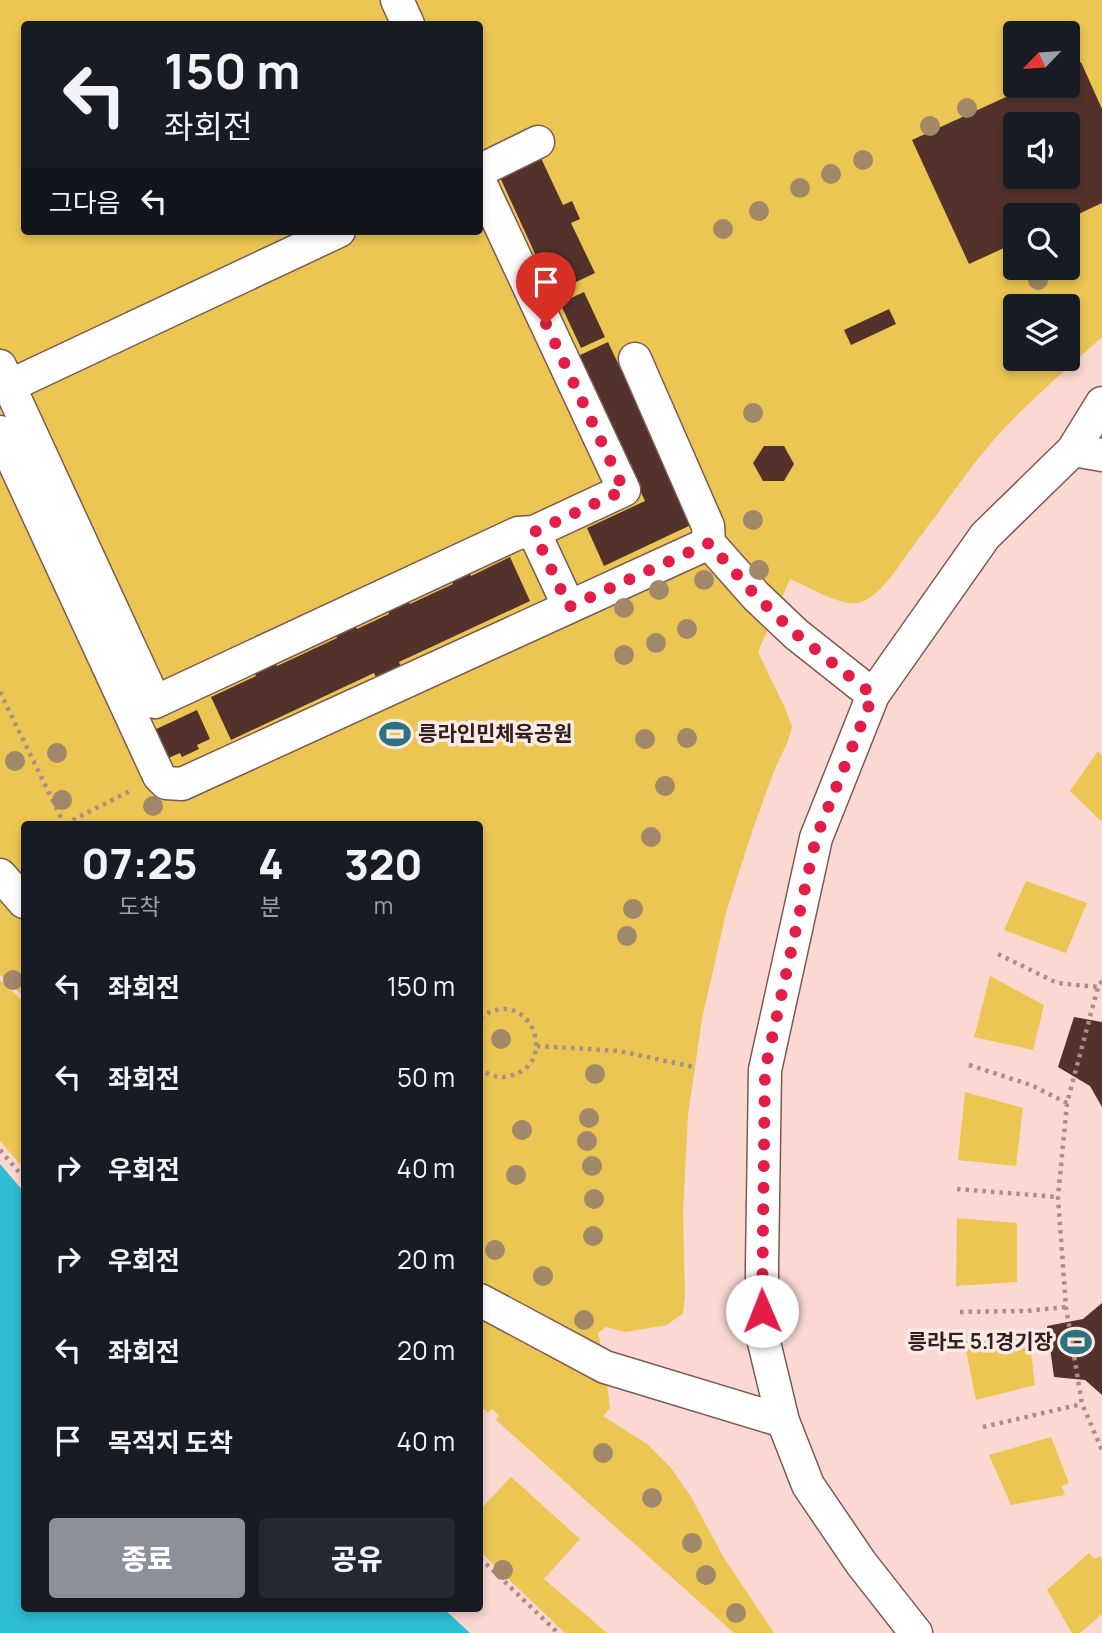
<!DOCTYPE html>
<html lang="ko">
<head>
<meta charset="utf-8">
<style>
  body { margin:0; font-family:Manrope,"Noto Sans KR",sans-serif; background:#242831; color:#f1f3f6; height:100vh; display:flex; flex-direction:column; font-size:26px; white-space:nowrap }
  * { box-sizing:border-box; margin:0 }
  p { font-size:23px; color:#9ea1a6 }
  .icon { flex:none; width:38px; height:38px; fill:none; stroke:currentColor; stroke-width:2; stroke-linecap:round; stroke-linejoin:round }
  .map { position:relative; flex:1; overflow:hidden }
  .drawer { position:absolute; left:21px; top:821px; width:462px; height:791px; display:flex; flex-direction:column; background:#171b24; border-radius:7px; box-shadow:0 4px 10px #0003 }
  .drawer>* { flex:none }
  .guide { position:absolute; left:21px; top:21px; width:462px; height:214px; border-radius:7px; box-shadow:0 4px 10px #0003; background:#171b24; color:#f1f3f6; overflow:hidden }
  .needle { width:46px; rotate:245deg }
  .buttons { position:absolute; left:1003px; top:21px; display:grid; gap:14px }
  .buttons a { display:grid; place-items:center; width:77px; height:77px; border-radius:7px; background:#171b24; box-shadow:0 4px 10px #0003; font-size:35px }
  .pin { position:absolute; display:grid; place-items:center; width:60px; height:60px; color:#fff; margin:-72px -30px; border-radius:50% 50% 50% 0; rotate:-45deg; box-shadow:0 0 7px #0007 }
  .pin .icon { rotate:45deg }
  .me { position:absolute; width:77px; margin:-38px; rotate:359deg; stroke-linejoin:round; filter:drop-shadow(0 0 5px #0008) }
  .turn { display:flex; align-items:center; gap:24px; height:147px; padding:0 28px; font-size:32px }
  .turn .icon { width:91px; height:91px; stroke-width:2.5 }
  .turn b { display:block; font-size:49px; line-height:60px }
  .then { display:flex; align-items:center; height:66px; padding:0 28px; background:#0003; gap:14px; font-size:26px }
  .eta { display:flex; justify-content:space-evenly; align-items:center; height:119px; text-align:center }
  .eta b { font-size:42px; font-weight:800; line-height:49px }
  .button { display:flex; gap:14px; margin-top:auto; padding:14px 28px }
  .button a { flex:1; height:80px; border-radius:7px; background:#8c9099; color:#fff; font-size:28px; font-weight:800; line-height:80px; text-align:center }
  .button a+a { background:#242831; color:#f1f3f6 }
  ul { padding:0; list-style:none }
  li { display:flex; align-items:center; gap:21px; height:91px; padding:0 28px }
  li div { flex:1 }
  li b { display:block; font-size:26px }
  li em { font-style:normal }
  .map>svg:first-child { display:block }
  .green { fill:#ebc653; fill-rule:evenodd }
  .water { fill:#2dbdd4 }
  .building { fill:#53322b; fill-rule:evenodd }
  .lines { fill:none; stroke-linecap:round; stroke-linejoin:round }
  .minor-casing { stroke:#7e5952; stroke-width:35 }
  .path { stroke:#a98e88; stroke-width:4.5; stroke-dasharray:3.5 5; stroke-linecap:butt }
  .minor { stroke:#fff; stroke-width:32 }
  .tree { fill:#a08868 }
  .route { stroke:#e11d48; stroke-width:12; stroke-dasharray:0 21.6 }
  .labels { text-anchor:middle; stroke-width:7; stroke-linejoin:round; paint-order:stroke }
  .poi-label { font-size:21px; font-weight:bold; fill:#31211e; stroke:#fceae6; text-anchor:start }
</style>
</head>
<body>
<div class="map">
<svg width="1102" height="1633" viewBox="0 0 1102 1633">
  <rect width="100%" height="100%" fill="#fbd8d1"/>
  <path class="green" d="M0,0H1102V337C1060,375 1016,412 980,456C956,487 934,519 910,550C898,567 884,591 864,601C846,611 808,586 790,579L758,652L785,708L792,726L788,741L774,771L752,832L727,909L702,1019L688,1115L683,1213L685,1296L683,1313L667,1325L626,1332L606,1327L598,1333L605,1367L610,1408L603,1416L647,1444L671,1468L691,1497L724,1558L774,1633H734L496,1420L499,1416L492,1409L488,1413L480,1406V824H24V997L0,975ZM24,24H480V231H24ZM1015,33H1068V86H1015ZM1015,124H1068V177H1015ZM1015,215H1068V268H1015ZM1015,306H1068V359H1015Z
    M1098,751L1102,756V822L1070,791Z
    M1026,881L1087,903L1066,953L1004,930Z
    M990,976L1044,1005L1033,1050L974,1037Z
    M0,980L24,1002V1169L0,1141Z
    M965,1092L1023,1108L1016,1166L958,1160Z
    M957,1218L1017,1223V1282L956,1286Z
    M1029,1337L1035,1385L976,1400L964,1341Z
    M1051,1437L1069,1483L1062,1486L1065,1495L1011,1505L989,1455Z
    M511,1477L580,1539L544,1579L607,1633H565L480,1552V1510Z
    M1089,1553L1094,1559L1100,1556L1102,1560V1614L1080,1633H1072L1047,1590Z"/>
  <path class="water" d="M0,1164L24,1192V1608H443L470,1633H0Z"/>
  <path class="building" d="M1081,62L1102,109V203L1068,219V215H1015V243L969,264L912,140L1030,86H1068V69ZM1015,124H1068V177H1015Z
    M539,154L563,205L572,201L580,219L571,223L595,273L553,293L498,173Z
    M584,292L605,337L581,348L560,303Z
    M889,309L896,324L851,345L844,330Z
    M608,342L693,524L604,566L587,528L645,501L578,356Z
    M764,446H784L794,464L784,481H763L753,463Z
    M510,557L530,601L399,662L402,669L378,681L374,673L231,740L211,697L256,676L252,667L273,657L277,666L337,638L333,629L353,620L357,629L389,614L385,605L406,595L410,604L453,584L449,575L467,567L471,576Z
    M197,710L210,739L197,745L199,749L182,757L180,753L166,759L152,731Z
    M1074,1017L1102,1022V1107L1090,1086L1058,1067Z
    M1102,1303V1395L1085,1380L1054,1377L1047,1326L1083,1319Z"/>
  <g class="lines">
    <defs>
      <path id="minor" d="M397,0L408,24
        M480,167H487L538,142
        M635,359L708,526L709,543L756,596L796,634L873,695
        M0,366L155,702L518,533L534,532L624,490L480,182
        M9,386L339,231
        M0,432L159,776L166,783L182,784L709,543
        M1073,450L1102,455
        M534,532L569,607
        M0,875L24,902
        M480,1300L605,1367L783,1421
        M916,1633L861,1563L808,1485L783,1421L762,1334V1265L765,1070L816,838L873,695L985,536L1073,450L1102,403"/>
    </defs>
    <use href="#minor" class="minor-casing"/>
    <path class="path" d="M0,692L64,824
      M65,824L132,790
      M998,954L1057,983L1098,987
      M1102,981L1098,987L1067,1103L1058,1197L1066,1307L1082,1404L1102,1450
      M480,1018C529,982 562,1065 509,1076C499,1079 487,1075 480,1068
      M537,1046L619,1051L694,1067
      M969,1065L1031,1085L1067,1103
      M0,1150L24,1178
      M957,1189L1058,1197
      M960,1312L1026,1311L1066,1307
      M983,1427L1082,1404
      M480,1558L558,1633"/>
    <use href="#minor" class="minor"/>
  </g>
  <g class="tree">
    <circle cx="967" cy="108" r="10"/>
    <circle cx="930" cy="126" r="10"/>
    <circle cx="863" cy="160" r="10"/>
    <circle cx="831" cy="174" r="10"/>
    <circle cx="800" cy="188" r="10"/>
    <circle cx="759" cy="211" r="10"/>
    <circle cx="723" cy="229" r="10"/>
    <circle cx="1038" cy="280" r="10"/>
    <circle cx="753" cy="413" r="10"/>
    <circle cx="753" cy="520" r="10"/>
    <circle cx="759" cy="570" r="10"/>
    <circle cx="704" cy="580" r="10"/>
    <circle cx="659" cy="590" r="10"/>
    <circle cx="624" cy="608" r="10"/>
    <circle cx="687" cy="629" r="10"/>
    <circle cx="656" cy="643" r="10"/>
    <circle cx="624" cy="655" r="10"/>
    <circle cx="687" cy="738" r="10"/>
    <circle cx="645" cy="739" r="10"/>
    <circle cx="57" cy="753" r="10"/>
    <circle cx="15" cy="761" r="10"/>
    <circle cx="665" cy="786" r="10"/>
    <circle cx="62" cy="800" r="10"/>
    <circle cx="153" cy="806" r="10"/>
    <circle cx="651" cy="837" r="10"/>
    <circle cx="633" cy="909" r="10"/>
    <circle cx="627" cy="936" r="10"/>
    <circle cx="13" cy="980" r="10"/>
    <circle cx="501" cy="1039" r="10"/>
    <circle cx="595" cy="1074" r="10"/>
    <circle cx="589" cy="1118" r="10"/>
    <circle cx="522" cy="1130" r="10"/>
    <circle cx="587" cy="1141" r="10"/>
    <circle cx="592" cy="1166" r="10"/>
    <circle cx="516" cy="1175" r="10"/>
    <circle cx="594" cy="1199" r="10"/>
    <circle cx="593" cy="1236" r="10"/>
    <circle cx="495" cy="1250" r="10"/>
    <circle cx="543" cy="1276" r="10"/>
    <circle cx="584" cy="1320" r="10"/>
    <circle cx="603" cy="1453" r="10"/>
    <circle cx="652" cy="1498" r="10"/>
    <circle cx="692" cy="1543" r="10"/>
    <circle cx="503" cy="1570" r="10"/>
    <circle cx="706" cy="1575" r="10"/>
    <circle cx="736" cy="1613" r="10"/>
  </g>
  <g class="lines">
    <path class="route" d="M546,324L624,490L534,532L569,607L709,543L756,596L796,634L873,695L816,838L765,1070L762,1311"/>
  </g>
  <defs>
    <symbol id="stadium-bare" viewBox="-9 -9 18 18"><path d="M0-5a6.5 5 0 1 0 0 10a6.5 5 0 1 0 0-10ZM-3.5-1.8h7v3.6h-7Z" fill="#2c727f" stroke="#fceae6" stroke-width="2.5" paint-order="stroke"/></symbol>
  </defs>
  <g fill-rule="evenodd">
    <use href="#stadium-bare" x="373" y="712" width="44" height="44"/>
    <use href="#stadium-bare" x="1054" y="1320" width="44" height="44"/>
  </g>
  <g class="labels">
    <g class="poi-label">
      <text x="418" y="741">릉라인민체육공원</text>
      <text x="1053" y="1349" text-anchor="end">릉라도 5.1경기장</text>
    </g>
  </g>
</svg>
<div class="buttons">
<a><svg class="needle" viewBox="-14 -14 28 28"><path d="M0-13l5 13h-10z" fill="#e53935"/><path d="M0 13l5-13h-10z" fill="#9ea1a6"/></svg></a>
<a><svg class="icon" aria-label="sound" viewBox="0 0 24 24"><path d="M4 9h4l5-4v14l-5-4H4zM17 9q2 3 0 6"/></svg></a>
<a><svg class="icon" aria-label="search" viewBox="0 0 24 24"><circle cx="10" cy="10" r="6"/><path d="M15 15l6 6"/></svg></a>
<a><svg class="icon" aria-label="layers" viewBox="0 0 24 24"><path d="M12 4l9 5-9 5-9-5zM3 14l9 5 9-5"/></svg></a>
</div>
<div class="pin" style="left:546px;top:324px;background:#d93025"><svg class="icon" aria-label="arrive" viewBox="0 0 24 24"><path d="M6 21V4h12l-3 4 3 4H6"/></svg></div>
<svg class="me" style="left:762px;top:1311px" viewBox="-20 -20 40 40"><circle r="19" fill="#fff"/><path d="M0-13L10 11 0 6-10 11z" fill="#e11d48"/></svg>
<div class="guide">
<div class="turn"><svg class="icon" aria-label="left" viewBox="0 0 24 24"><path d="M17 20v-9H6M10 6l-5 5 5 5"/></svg><div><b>150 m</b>좌회전</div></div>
<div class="then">그다음<svg class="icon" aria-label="left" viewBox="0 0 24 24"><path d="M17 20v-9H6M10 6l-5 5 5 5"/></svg></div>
</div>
<section class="drawer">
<div class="eta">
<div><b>07:25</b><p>도착</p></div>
<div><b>4</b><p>분</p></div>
<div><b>320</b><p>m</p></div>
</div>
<ul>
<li><svg class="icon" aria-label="left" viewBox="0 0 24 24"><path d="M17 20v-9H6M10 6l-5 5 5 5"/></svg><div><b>좌회전</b></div><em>150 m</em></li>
<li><svg class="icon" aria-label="left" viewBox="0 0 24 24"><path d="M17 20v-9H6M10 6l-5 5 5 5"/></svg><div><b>좌회전</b></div><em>50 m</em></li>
<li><svg class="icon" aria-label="right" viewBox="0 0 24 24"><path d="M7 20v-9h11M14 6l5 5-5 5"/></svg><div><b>우회전</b></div><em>40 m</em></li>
<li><svg class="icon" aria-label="right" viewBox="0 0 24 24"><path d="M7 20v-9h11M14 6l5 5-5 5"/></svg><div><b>우회전</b></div><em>20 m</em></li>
<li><svg class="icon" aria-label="left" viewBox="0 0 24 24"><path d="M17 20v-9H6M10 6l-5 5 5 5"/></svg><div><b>좌회전</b></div><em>20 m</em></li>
<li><svg class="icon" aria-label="arrive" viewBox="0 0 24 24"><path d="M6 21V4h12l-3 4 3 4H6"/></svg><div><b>목적지 도착</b></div><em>40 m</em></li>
</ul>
<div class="button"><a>종료</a><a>공유</a></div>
</section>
</div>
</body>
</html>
